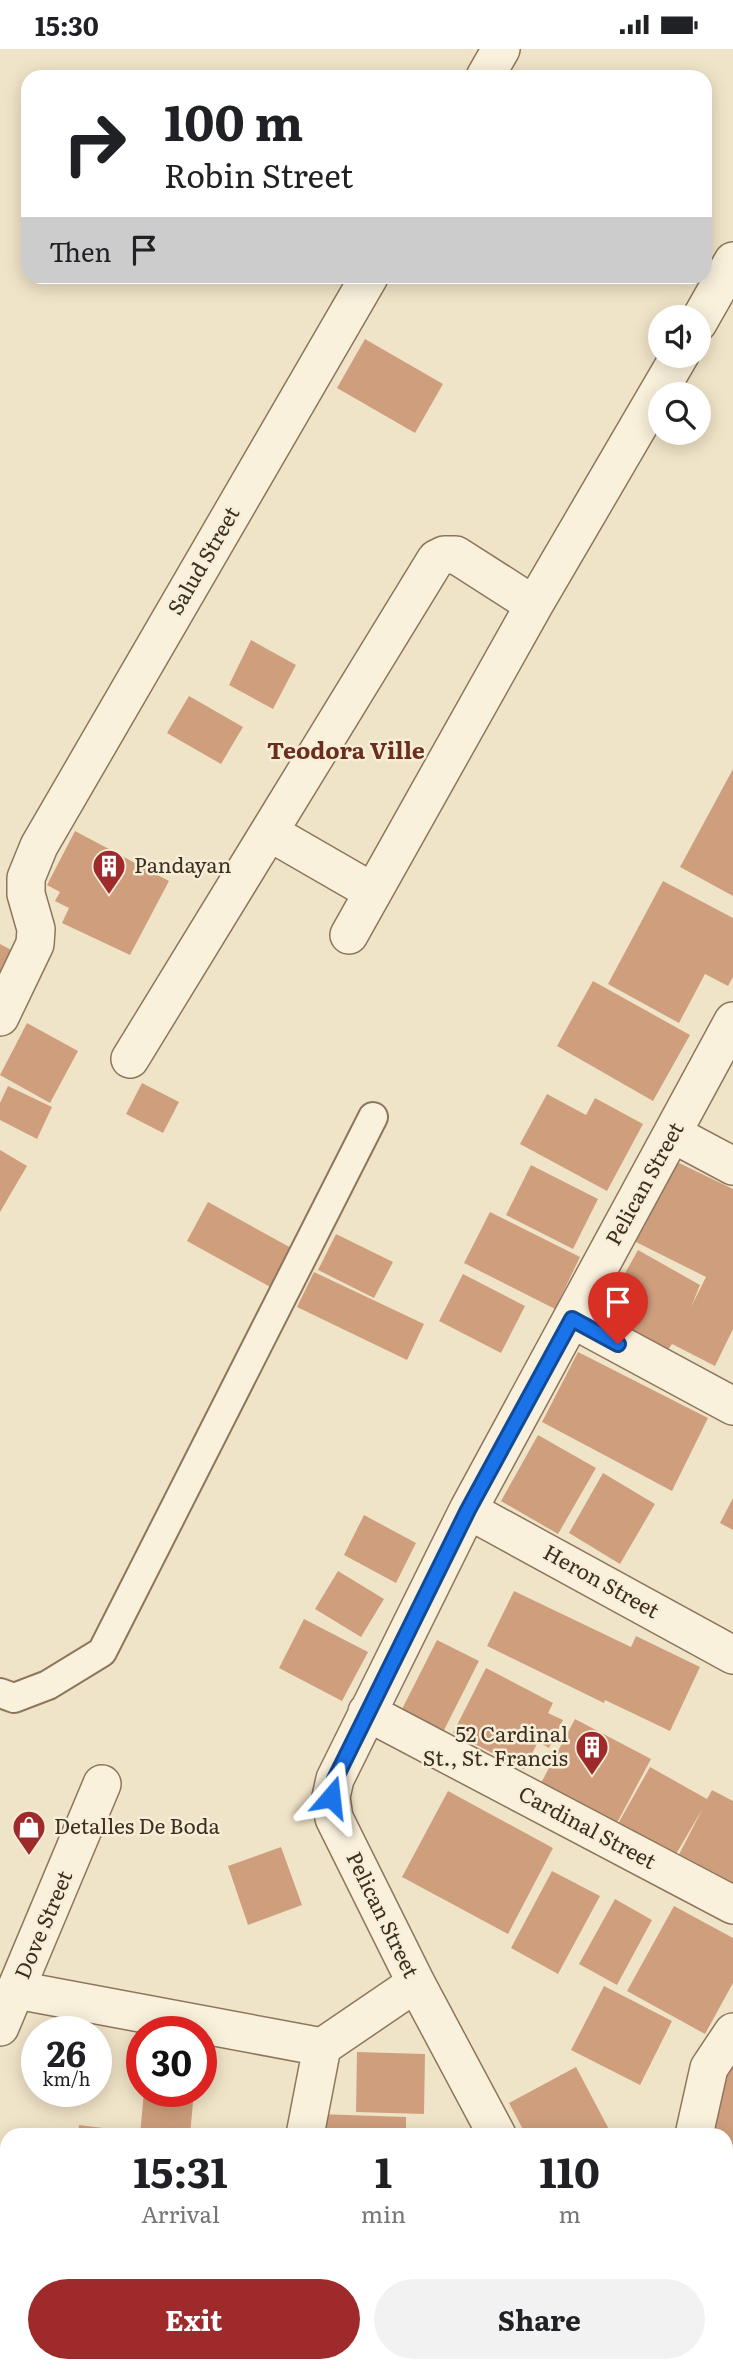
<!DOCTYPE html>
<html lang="en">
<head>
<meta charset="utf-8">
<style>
  body { margin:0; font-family:Literata,serif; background:#f2f2f2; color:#202124; height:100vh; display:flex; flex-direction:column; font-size:26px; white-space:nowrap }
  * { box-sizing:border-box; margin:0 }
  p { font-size:23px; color:#757577 }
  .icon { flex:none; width:38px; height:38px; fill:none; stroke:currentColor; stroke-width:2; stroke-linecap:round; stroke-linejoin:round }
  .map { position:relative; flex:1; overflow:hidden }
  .details { position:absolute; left:0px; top:2079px; width:733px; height:245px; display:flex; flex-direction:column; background:#fff; border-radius:21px 21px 0 0; box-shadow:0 4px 18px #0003 }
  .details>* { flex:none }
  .banner { position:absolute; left:21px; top:21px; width:691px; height:214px; border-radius:21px; box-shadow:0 4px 18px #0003; background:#fff; color:#202124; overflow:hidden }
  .buttons { position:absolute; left:648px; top:256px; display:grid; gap:14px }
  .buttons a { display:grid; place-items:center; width:63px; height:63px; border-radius:50%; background:#fff; box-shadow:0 4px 18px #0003; font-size:35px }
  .speed { position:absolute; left:21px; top:1967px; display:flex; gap:14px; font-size:35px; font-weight:700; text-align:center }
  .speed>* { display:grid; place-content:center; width:91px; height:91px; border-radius:50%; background:#fff; box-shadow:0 4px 18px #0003; line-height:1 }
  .speed small { font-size:18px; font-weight:400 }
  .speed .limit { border:10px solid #d22; background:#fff; color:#111 }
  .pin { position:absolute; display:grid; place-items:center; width:60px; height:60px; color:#fff; margin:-72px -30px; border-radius:50% 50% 50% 0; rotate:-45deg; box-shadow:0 0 7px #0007 }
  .pin .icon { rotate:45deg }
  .me { position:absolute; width:77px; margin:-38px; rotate:17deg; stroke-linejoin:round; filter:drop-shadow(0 0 5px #0008) }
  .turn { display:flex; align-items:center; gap:24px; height:147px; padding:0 28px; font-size:32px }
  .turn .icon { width:91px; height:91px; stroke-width:2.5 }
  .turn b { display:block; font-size:49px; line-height:60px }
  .then { display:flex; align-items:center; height:66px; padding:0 28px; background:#0003; gap:14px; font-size:26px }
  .eta { display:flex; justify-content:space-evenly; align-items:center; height:119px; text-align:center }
  .eta b { font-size:42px; font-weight:700; line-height:49px }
  .cta { display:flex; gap:14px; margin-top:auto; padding:14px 28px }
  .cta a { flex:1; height:80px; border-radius:42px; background:#9e2a2b; color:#fff; font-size:28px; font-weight:700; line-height:80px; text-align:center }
  .cta a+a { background:#f2f2f2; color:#202124 }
  .status { display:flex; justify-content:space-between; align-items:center; height:49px; padding:0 35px; background:#fff; direction:ltr }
  .status svg { height:19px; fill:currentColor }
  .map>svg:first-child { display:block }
  .building { fill:#cf9f7d }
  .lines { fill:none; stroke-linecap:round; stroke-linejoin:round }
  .pedestrian-casing { stroke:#8d765c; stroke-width:32 }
  .minor-casing { stroke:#8d765c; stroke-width:40 }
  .pedestrian { stroke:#faf1dc; stroke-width:28 }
  .minor { stroke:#faf1dc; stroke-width:37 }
  .route-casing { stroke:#114b97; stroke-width:18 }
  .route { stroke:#1a73e8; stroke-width:12 }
  .labels { text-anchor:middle; stroke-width:5; stroke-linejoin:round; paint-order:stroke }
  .street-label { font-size:21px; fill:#3d2e20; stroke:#f7eed8 }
  .poi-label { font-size:21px; fill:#3d2e20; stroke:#f7eed8; text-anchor:start }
  .neighbourhood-label { font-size:23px; font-weight:bold; fill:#6b2e1e; stroke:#f7eed8 }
</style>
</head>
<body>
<div class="status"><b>15:30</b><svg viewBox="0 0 49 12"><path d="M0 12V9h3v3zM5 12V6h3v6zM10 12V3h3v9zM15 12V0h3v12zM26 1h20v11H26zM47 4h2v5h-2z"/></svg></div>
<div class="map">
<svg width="733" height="2324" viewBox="0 0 733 2324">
  <rect width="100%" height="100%" fill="#f0e4c8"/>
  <path class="building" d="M365,290L443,335L415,384L337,339Z
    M251,591L296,616L273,660L229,636Z
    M189,647L243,678L221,715L167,684Z
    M733,720V847L680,818Z
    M75,782L169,832L130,906L62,874L69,859L55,852L60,843L47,836Z
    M663,832L733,869V928L728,937L705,925L679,974L608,935Z
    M0,895L21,906L0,938Z
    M593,932L690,986L653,1052L557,997Z
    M27,974L78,1002L50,1054L0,1026Z
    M142,1034L179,1053L163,1084L126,1065Z
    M8,1037L52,1058L37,1090L0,1071V1054Z
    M547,1045L586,1066L595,1049L643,1075L607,1142L520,1095Z
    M0,1101L27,1117L0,1163Z
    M675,1112L733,1140V1280L715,1317L672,1295L665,1305L600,1269L638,1201L700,1236L691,1258L706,1228L634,1192Z
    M531,1116L598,1150L573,1200L506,1166Z
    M208,1153L293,1200L272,1239L187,1192Z
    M490,1163L580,1208L555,1260L464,1214Z
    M336,1185L393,1213L374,1249L318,1221Z
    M314,1223L424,1275L407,1311L297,1258Z
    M463,1225L525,1257L501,1304L439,1272Z
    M578,1303L708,1369L672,1442L542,1373Z
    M538,1386L596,1419L558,1485L501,1452Z
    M603,1424L655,1455L620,1515L569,1484Z
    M733,1449V1481L720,1474Z
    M364,1466L416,1494L396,1534L344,1506Z
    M338,1522L384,1550L361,1588L315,1560Z
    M514,1542L631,1598L636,1587L700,1618L670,1682L605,1651L604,1654L487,1597Z
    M304,1570L368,1603L342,1652L279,1619Z
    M437,1591L479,1612L441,1687L399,1666Z
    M486,1619L553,1654L548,1664L563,1671L549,1699L538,1693L524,1720L453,1684Z
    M575,1670L651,1710L610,1787L534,1747Z
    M650,1718L707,1750L712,1741L733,1752V1846L674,1815L703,1759L672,1812L615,1780Z
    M448,1742L553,1799L508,1885L402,1828Z
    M281,1798L302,1856L248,1876L228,1817Z
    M552,1822L600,1847L558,1925L511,1899Z
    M615,1850L652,1871L617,1936L579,1915Z
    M674,1857L733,1889V1934L705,1985L627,1942Z
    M604,1937L672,1972L640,2036L571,2001Z
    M357,2003L425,2005L424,2065L356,2063Z
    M733,2016V2172L726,2171V2086H714L720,2030Z
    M576,2018L612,2086H526L509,2054Z
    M144,2042H194L190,2086H140Z
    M318,2065L406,2068V2086H317Z
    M79,2076L135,2083V2086H78Z
    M726,2308L733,2310V2324H714L715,2317H726Z
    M107,2317H170L169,2324H106Z
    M516,2317H593L597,2324H520Z"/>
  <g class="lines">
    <defs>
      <path id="pedestrian" d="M0,1644L14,1649L48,1636L102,1603L373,1068"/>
      <path id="minor" d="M485,28L501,0
        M698,274L733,212
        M269,783L373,843
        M349,886L534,556
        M0,968L35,895L36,880L26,845V829L39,797L369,228
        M130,1010L436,510L444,506H456L534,556L680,306
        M673,1085L733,1117
        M572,1270L733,1357
        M468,1461L733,1606
        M367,1663L733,1856
        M17,1941L322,1998
        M0,1978L102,1735
        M322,1998L416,1934
        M305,2086L322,1998
        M497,2086L416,1934L334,1769L331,1748L335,1730L468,1461L733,972
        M694,2086L709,2019L733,1983
        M0,2149L7,2150
        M642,2317L647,2324
        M263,2324L264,2317
        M489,2324L490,2317"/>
    </defs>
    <use href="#pedestrian" class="pedestrian-casing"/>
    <use href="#minor" class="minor-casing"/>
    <use href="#pedestrian" class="pedestrian"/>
    <use href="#minor" class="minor"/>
  </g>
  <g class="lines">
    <defs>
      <path id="route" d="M331,1748L335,1730L468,1461L572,1270L618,1295"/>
    </defs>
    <use href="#route" class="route-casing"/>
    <use href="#route" class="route"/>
  </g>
  <defs>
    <symbol id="building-pin" viewBox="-11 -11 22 30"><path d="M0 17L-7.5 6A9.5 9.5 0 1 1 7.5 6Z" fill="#9e2a2b" stroke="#f7eed8"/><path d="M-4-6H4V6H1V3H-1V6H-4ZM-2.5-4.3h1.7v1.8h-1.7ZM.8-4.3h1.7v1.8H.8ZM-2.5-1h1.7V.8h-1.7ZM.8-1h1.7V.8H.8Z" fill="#fff"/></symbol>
    <symbol id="shop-pin" viewBox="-11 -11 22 30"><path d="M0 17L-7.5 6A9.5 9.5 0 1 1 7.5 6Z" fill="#9e2a2b" stroke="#f7eed8"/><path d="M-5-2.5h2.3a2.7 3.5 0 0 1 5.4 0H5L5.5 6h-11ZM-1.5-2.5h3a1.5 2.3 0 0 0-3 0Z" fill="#fff"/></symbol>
  </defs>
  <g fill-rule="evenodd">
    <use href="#building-pin" x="90" y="798" width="38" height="52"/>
    <use href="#building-pin" x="573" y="1679" width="38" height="52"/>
    <use href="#shop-pin" x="10" y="1759" width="38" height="52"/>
  </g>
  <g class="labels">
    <g class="street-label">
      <text transform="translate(204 512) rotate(-60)" y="7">Salud Street</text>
      <text transform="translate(645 1135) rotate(-61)" y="7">Pelican Street</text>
      <text transform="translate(601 1533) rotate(29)" y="7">Heron Street</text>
      <text transform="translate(587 1779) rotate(28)" y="7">Cardinal Street</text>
      <text transform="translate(382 1866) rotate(64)" y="7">Pelican Street</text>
      <text transform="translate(44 1876) rotate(-67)" y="7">Dove Street</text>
    </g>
    <g class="poi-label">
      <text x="134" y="824">Pandayan</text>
      <text x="568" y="1693" text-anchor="end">52 Cardinal<tspan x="568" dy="24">St., St. Francis</tspan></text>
      <text x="54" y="1785">Detalles De Boda</text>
    </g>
    <g class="neighbourhood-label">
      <text x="346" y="710">Teodora Ville</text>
    </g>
  </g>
</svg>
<div class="buttons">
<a><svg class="icon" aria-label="sound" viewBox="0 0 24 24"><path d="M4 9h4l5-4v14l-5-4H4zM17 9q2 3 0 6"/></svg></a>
<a><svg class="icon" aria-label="search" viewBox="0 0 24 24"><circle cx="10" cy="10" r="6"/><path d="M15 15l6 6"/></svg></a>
</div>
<div class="speed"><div>26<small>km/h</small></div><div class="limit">30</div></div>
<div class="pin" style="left:618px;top:1295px;background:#d93025"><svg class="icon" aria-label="arrive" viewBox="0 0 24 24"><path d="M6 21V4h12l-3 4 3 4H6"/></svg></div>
<svg class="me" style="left:331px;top:1748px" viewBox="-20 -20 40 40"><path d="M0-17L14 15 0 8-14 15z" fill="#1a73e8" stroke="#fff" stroke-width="4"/></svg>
<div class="banner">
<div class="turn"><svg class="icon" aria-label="right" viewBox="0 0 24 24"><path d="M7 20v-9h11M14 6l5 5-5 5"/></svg><div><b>100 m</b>Robin Street</div></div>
<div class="then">Then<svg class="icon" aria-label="arrive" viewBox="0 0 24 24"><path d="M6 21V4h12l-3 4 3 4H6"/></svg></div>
</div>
<section class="details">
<div class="eta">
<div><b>15:31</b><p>Arrival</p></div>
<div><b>1</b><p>min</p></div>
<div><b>110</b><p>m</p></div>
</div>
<div class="cta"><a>Exit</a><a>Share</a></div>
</section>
</div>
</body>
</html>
